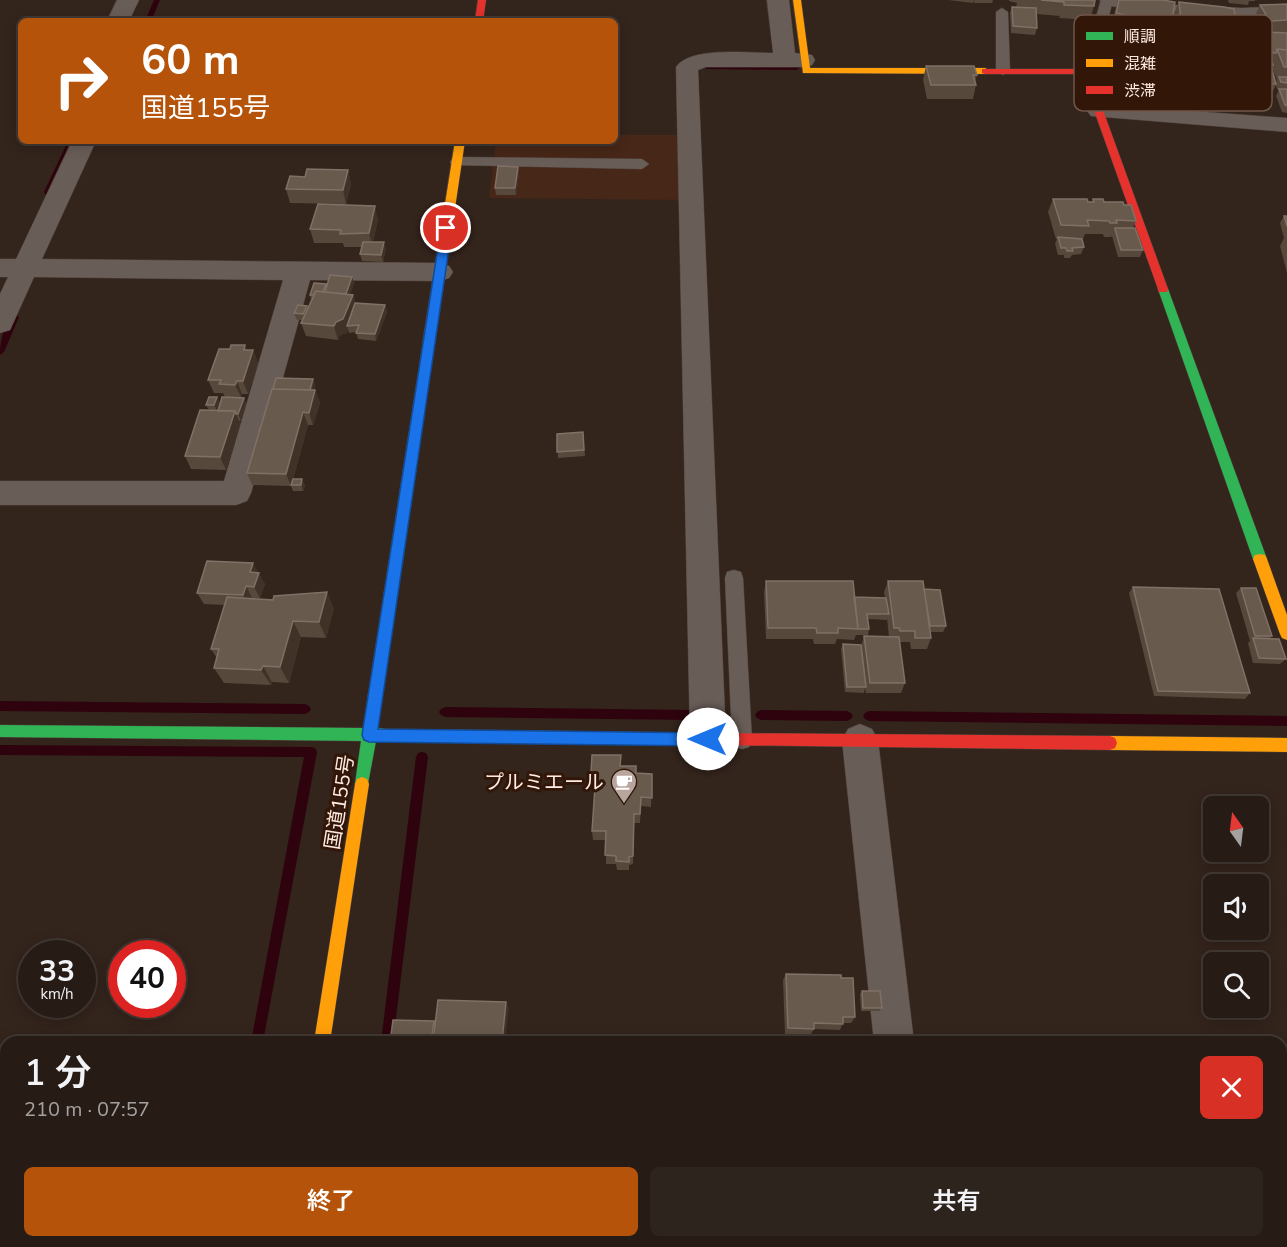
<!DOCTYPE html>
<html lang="ja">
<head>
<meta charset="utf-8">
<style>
  body { margin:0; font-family:"Nunito Sans","Noto Sans JP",sans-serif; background:#2e241e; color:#f1f3f6; height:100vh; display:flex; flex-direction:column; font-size:22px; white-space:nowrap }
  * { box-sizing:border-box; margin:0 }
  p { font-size:20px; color:#a4a1a0 }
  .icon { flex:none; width:33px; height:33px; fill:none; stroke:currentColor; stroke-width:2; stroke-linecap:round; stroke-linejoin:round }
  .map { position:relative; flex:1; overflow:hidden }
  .drawer { position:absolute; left:0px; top:1036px; width:1287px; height:212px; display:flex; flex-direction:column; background:#261b15; border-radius:18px 18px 0 0; box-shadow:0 3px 15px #0003,0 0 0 2px #423934 }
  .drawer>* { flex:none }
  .banner { position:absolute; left:18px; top:18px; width:600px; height:126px; border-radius:9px; box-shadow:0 3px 15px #0003,0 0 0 2px #423934; background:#b45309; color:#fff; overflow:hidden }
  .needle { width:39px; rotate:346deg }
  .fabs { position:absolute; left:1203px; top:796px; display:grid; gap:12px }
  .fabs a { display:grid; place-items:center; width:66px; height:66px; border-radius:9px; background:#261b15; box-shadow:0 3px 15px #0003,0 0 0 2px #423934; font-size:30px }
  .speed { position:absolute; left:18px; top:940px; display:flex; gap:12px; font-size:30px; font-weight:700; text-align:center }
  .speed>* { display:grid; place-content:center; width:78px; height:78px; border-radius:50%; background:#261b15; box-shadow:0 3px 15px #0003,0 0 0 2px #423934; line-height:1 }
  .speed small { font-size:15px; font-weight:400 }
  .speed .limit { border:9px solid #d22; background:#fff; color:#111 }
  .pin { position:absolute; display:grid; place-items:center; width:51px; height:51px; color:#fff; margin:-26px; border:3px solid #fff; border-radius:50%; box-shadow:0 2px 6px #0007 }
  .me { position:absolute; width:66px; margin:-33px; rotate:270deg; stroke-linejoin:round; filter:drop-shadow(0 0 4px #0008) }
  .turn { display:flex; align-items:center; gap:21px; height:126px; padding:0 24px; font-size:27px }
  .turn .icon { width:78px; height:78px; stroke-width:2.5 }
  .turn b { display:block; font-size:42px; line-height:51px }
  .round { display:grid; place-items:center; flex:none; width:63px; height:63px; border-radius:9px; background:#2e241e }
  .summary { display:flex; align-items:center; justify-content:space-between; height:102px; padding:0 24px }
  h1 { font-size:36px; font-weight:600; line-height:45px }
  .button { display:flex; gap:12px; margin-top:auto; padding:12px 24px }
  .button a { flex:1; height:69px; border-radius:9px; background:#b45309; color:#fff; font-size:24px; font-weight:600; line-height:69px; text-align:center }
  .button a+a { background:#2e241e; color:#f1f3f6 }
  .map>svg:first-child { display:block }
  .built { fill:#472717 }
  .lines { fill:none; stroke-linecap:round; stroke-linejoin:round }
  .stream { fill:#2e030d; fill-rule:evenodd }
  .lane-casing { stroke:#50423c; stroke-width:1 }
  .street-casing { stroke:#50423c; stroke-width:1 }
  .fast-casing { stroke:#50423c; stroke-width:1 }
  .slow-casing { stroke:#50423c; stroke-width:1 }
  .jam-casing { stroke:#50423c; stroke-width:1 }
  .lane { fill:#695d58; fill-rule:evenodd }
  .street { fill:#695d58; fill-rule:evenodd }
  .fast { fill:#30b455; fill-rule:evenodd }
  .slow { fill:#ff9f0a; fill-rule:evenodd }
  .jam { fill:#e5322d; fill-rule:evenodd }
  .wall { fill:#57483c; fill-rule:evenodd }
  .shaded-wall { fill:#413228 }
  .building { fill:#695a4e; stroke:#807065; stroke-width:1.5 }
  .route { fill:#1a73e8; stroke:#114b97; stroke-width:1.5 }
  .labels { text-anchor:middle; stroke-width:6; stroke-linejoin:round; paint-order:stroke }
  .poi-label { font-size:20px; fill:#ffebe2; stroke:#321709; text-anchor:end }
  .street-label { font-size:20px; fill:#ffebe2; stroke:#321709 }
  .key { fill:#321709; stroke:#70574a; stroke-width:1.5 }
  .key-label { font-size:16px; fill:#ffebe2 }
</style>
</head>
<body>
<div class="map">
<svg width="1287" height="1247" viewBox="0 0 1287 1247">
  <rect width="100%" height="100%" fill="#33241c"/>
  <path class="built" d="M615,135H682L683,200L489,198L496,141H615Z"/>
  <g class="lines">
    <path class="stream" d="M154,0H160L151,21H145Z
      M704,65L796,66L800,68L796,70L707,69L703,67Z
      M68,141H76L52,192L48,195L45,194L44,192Z
      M15,314L19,317L4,352L0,355C0,342 4,321 15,314Z
      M0,701L305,704L309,706L311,709L309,712L305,714L0,711Z
      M445,707L693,710L697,712L699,715L697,718L693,720L445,717L441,715L439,712L441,709Z
      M761,710L847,711L851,713L853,716L851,719L847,721L761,720L757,718L755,715L757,712Z
      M869,711L1287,716V726L869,721L865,719L863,716L865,713Z
      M0,745L311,747L315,748L317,752L263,1042H251L304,757L0,755Z
      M422,752L426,753L428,757L393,1042H381L416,757L418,753Z
      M214,1242H228L227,1247H213Z
      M356,1242H370V1247H356Z
      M931,1242H945L946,1247H932Z"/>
    <defs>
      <path id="lane" d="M1101,0H1113L1098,59L1090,74L1085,75L1078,71L1084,59Z
        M1002,8L1008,12L1010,71L1003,75L996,71V12Z
        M457,157L642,159L649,164L642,169L452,165L450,162L452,159Z
        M734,570L741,572L743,578L752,740L749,747L742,749L735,747L732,740L725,578L727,572Z"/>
      <path id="street" d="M117,0H139L129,21H107Z
        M767,0H789L795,53L812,55L815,60L812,65L804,67H706L698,70L726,739L720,750L708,755L696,750L690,739L676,67C690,46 749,53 773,53Z
        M1100,0H1148L1174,5L1242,8L1287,6V18L1242,20L1174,17L1111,6L1103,5Z
        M1099,104L1287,118V132L1091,116L1087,111L1091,106Z
        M72,141H96L42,259L440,263L449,266L453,272L449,278L440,281L310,280L251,493L247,501L236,505H0V481H224L283,280L34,277L10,330L0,333V294L8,277H0V259H16Z
        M860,724L872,729L878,740L914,1042H874L842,740L848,729Z
        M894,1242H938L939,1247H895Z"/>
      <path id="fast" d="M1163,285L1168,289L1267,559L1265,563H1255L1253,559L1158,289Z
        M429,338L435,342L378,728L393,730L395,735L393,740L376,741L367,789L362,791L357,789L355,784L361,741L0,737V725L363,728L423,342Z"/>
      <path id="slow" d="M793,0H801L810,68H985L990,71L985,74L803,73Z
        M455,141H465L435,342L429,346L423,342Z
        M1260,554L1265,555L1267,559L1287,615V640L1282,638L1280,634L1253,559L1255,555Z
        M388,729L713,733L718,734L720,739L718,744L713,745L388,741L383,740L381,735L383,730Z
        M1110,736L1287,738V752L1110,750L1105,748L1103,743L1105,738Z
        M362,777L367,779L369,784L330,1042H314L355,784L357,779Z"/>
      <path id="jam" d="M478,0H486L483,21H475Z
        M982,69H1088L1168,289L1167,292H1159L1158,289L1081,74H985L982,73Z
        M713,733L1110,736L1115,738L1117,743L1115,748L1110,750L713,745L708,744L706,739L708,734Z
        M283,1242H301L300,1247H282Z"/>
    </defs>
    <use href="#lane" class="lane-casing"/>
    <use href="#street" class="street-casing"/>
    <use href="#fast" class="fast-casing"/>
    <use href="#slow" class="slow-casing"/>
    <use href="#jam" class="jam-casing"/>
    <use href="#lane" class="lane"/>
    <use href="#street" class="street"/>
    <use href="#fast" class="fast"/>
    <use href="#slow" class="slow"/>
    <use href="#jam" class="jam"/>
  </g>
  <path class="wall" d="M948,0H993L992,3H974V0L973,3Z
    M1009,0H1095L1094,6L1090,20L1059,18L1060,16L1036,14L1037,28L1035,35L1011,33L1010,13L1012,7H1016L1017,3L1009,1Z
    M1118,0L1171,25L1168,33L1174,52L1171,59L1154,57V43L1156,37L1111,27Z
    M1228,0H1255V1H1249L1248,5L1229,3Z
    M1179,2L1235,17L1259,29L1252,43H1236L1234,47L1203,44L1202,37L1175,34L1173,16Z
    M1287,4V113L1282,112L1276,96L1279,90L1277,89L1276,85L1273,91L1251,89L1246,70H1242L1236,50L1239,43L1263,45L1261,39L1263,34L1254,18L1260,5ZM1272,67L1277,80L1276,83Z
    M1092,25L1085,39L1078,38L1080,31Z
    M1109,39L1143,45L1137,63L1103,56Z
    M1179,39L1203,60L1198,71L1177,68L1176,46Z
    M926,66L977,75L975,82L976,85L973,99H927L923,80Z
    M518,167L519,174L516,195H496L495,188Z
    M348,170L351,184L346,204L290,203L286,189L305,177Z
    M1053,199L1088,202H1092L1093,199L1104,202L1124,205L1136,221L1133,228L1143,250L1140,257H1118L1112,236L1111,237H1104L1103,234H1085L1083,239H1082L1084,247L1081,254L1072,255L1070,258H1064V255H1058L1055,244L1057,239H1056L1048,212Z
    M1284,216H1287V273L1280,246L1284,238L1280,223Z
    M378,219L373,242L386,249L383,262L362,261L360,254L362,247H344L343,243H314L310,229Z
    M352,277L354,283L350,294L353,295L355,303L385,305L387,312L376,341L358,339L356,332L349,333L348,329L347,333L340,335L338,340L306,336L301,323L302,320H297L294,313L307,306L308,309L311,300L310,295L326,286Z
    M247,350H253L258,363L248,394H242L241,397L244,398L246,404L241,421H239L240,424L226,470L191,469L185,456L209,410L206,405L217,397L220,404L225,397L223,393H214L208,380Z
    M313,379L315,385L314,390H315L320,403L313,425H308L293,479L305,485L303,491H293L291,486L252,485L247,473Z
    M583,432L585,456L558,458L557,434Z
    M257,573L265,584L260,598H252L251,599L334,608L326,638L301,637L289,683L272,682L271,685L224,683L214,668L217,658L211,649L225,605L204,604L197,593Z
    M766,581L854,597L885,598L884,592L888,581L924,589L946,626L943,632H930L931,638L927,649H911L910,642H900L905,683L901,693H866L865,688L864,693L845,692L841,649L843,644L861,646L864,636L889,637L887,618V620L868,619L869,629L868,635H856L854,640L837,639L835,644H814L813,639H766L764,592Z
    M1133,587L1250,693L1245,699L1154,696L1129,593Z
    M1241,588L1272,636L1270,638L1286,659L1280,664L1253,663L1248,643L1250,641L1236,593Z
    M621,766L637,773L652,774L651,807L641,806L640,823H634L633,864L629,865V870H617L616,864H606V840H593L592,831L595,781H592L591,772Z
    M786,974L841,978L855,1017L851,1023H843L840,1030L814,1029L811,1034H785L783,980Z
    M862,991L882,1008L879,1011H861L860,994Z"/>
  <path class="shaded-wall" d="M518,167L519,174L516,195L515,188Z
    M348,170L351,184L346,204L343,190Z
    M375,206L378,219L372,246L369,233Z
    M384,242L386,249L383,262L381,255Z
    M352,277L354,283L348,301L346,295Z
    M353,295L357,308L347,326L348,329L347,333L340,335L338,340L334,326Z
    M385,305L387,312L376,341L375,334Z
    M245,345L250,358L253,350L258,363L248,394L243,381L244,350Z
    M313,379L315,385L311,402L308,395Z
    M237,381L242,394L241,397L235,385Z
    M315,390L320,403L313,425L309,413Z
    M217,397L220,404L218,412L214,405Z
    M244,398L246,404L241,421L238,414Z
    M235,411L240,424L226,470L220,457Z
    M303,412L308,425L291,486L286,474Z
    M302,479L305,485L303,491L301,485Z
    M253,563L265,584L260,598L254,587L250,572Z
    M246,586L252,598L249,606L243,595Z
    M327,592L334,608L326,638L319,622Z
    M293,621L301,637L289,683L280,667Z
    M263,666L272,682L271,685L261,670Z
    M506,1002L509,1008L505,1042H502Z"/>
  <path class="building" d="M1041,0H1095L1094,6L1064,5V2Z
    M1119,0H1163L1175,2L1171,25L1116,13Z
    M1179,2L1224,7L1234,9L1235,17H1251L1259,29H1240L1241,34L1209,30L1208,24L1181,21Z
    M1287,4V20L1270,21L1260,5Z
    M1012,7L1036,8L1037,28L1013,26Z
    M1264,32L1287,33V50L1277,49L1276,53H1273Z
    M1239,43L1266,45L1273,65L1265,64L1271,66L1276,84L1254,82L1250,63H1246Z
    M1277,49L1287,50V67H1284Z
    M926,66H974L977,75H973L976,85H931Z
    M1279,77H1287V83L1281,82Z
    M1279,89H1287V106L1285,105Z
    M498,166L518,167L515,188H495Z
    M307,169L348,170L343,190L286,189L290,176L305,177Z
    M1053,199H1087L1088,202H1094L1093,199H1103L1104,202H1123L1124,205H1131L1136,221L1116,220L1117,223H1110L1109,221L1087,220L1089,226L1061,225Z
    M318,204L375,206L369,233L340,234L341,230L310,229Z
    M1284,216H1287V226Z
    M1115,228H1135L1143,250H1121L1115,229Z
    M1058,237L1082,239L1084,247L1072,248L1073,251H1067L1066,248H1061Z
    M363,242H384L381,255L360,254Z
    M330,275L352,277L346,294L325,292Z
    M314,283L326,284L323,292L316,291L314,295H310Z
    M316,291L353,295L343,319L336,322L334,326L301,323Z
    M355,303L385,305L375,334L356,333L359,325L347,326Z
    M298,305L307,306L303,314L294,313Z
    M231,345H245L244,350H253L243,381H237L235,385L219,384L221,380H208L219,349H230Z
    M276,378L313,379L310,390L273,389Z
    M272,389L315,390L309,413L303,412L286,474L247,473Z
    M209,397H217L214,405H206Z
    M222,397L244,398L238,414H236L235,411H218Z
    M200,410L235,411L220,457L185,456Z
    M583,432L584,450L557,452V434Z
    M293,479H302L301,485H291Z
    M207,561L253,563L250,572L259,573L254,587L246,586L243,595L197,593Z
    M766,581H853L858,629L838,628V633H817L816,628H768Z
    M888,581H923L931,638H915V631H900L899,628H894Z
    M1133,587L1219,589L1250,693L1158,691Z
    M1241,588H1256L1272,636H1255Z
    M924,589L940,590L946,626H930Z
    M327,592L319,622L293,621L280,667L263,666L261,670L214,668L219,649H211L227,597L273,600L274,596Z
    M854,597L886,598L889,614H867L869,629H857H858Z
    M864,636L899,637L905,683H870Z
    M1253,638L1279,639L1286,659L1259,658Z
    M843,644L861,645L866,687H847Z
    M592,755H621L620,766H636V773L652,774V798L641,797L640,814H634L633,856L629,857V862L616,861V856L605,855L606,831H592L596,772H591Z
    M786,974L841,975V978H853L855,1017H843V1024L814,1023V1029L788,1028Z
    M862,991H880L882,1008H863Z
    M438,1000L506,1002L502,1042H433Z
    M393,1020L434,1021L431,1042H390Z"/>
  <path class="route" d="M446,224L452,228L378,729L708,733L713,735L715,739L713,744L708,746L369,742L364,740L362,735L441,228Z"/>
  <defs>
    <symbol id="cafe-pin" viewBox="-11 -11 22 30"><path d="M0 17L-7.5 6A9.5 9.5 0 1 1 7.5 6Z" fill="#b8a59d" stroke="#321709"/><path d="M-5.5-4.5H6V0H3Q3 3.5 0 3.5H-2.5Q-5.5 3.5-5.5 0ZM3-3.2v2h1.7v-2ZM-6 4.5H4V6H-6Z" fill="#fff"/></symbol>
  </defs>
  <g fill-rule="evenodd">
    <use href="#cafe-pin" x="609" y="767" width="30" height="40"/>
  </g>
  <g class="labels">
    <g class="poi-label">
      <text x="604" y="789">プルミエール</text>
    </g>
    <g class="street-label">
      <text transform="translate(339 802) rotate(-81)" y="7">国道155号</text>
    </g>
  </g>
  <rect x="1074" y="15" width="198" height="96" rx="9" class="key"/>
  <rect x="1086" y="32" width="27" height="8" fill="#30b455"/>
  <rect x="1086" y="59" width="27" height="8" fill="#ff9f0a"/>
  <rect x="1086" y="86" width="27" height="8" fill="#e5322d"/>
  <g class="key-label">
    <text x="1124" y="42">順調</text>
    <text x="1124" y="69">混雑</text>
    <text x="1124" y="96">渋滞</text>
  </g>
</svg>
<div class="fabs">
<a><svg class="needle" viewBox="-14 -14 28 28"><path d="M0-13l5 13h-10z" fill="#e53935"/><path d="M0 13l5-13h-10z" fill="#a4a1a0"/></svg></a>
<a><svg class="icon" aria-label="sound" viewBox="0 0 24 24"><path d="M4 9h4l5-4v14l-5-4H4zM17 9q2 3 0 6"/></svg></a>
<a><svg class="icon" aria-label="search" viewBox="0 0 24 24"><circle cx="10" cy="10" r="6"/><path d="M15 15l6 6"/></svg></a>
</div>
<div class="speed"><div>33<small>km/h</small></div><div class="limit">40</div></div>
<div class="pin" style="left:446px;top:228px;background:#d93025"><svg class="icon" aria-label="arrive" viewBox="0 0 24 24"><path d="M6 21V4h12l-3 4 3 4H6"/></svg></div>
<svg class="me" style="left:708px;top:739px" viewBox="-20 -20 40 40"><circle r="19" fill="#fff"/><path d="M0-13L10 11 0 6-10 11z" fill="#1a73e8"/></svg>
<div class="banner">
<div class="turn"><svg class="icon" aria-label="right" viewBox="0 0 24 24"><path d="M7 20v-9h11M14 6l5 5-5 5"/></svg><div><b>60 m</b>国道155号</div></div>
</div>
<section class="drawer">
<div class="summary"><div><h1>1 分</h1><p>210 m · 07:57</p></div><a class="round" style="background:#d93025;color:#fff"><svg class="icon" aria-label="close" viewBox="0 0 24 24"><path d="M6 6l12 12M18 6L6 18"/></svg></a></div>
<div class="button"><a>終了</a><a>共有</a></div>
</section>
</div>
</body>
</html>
